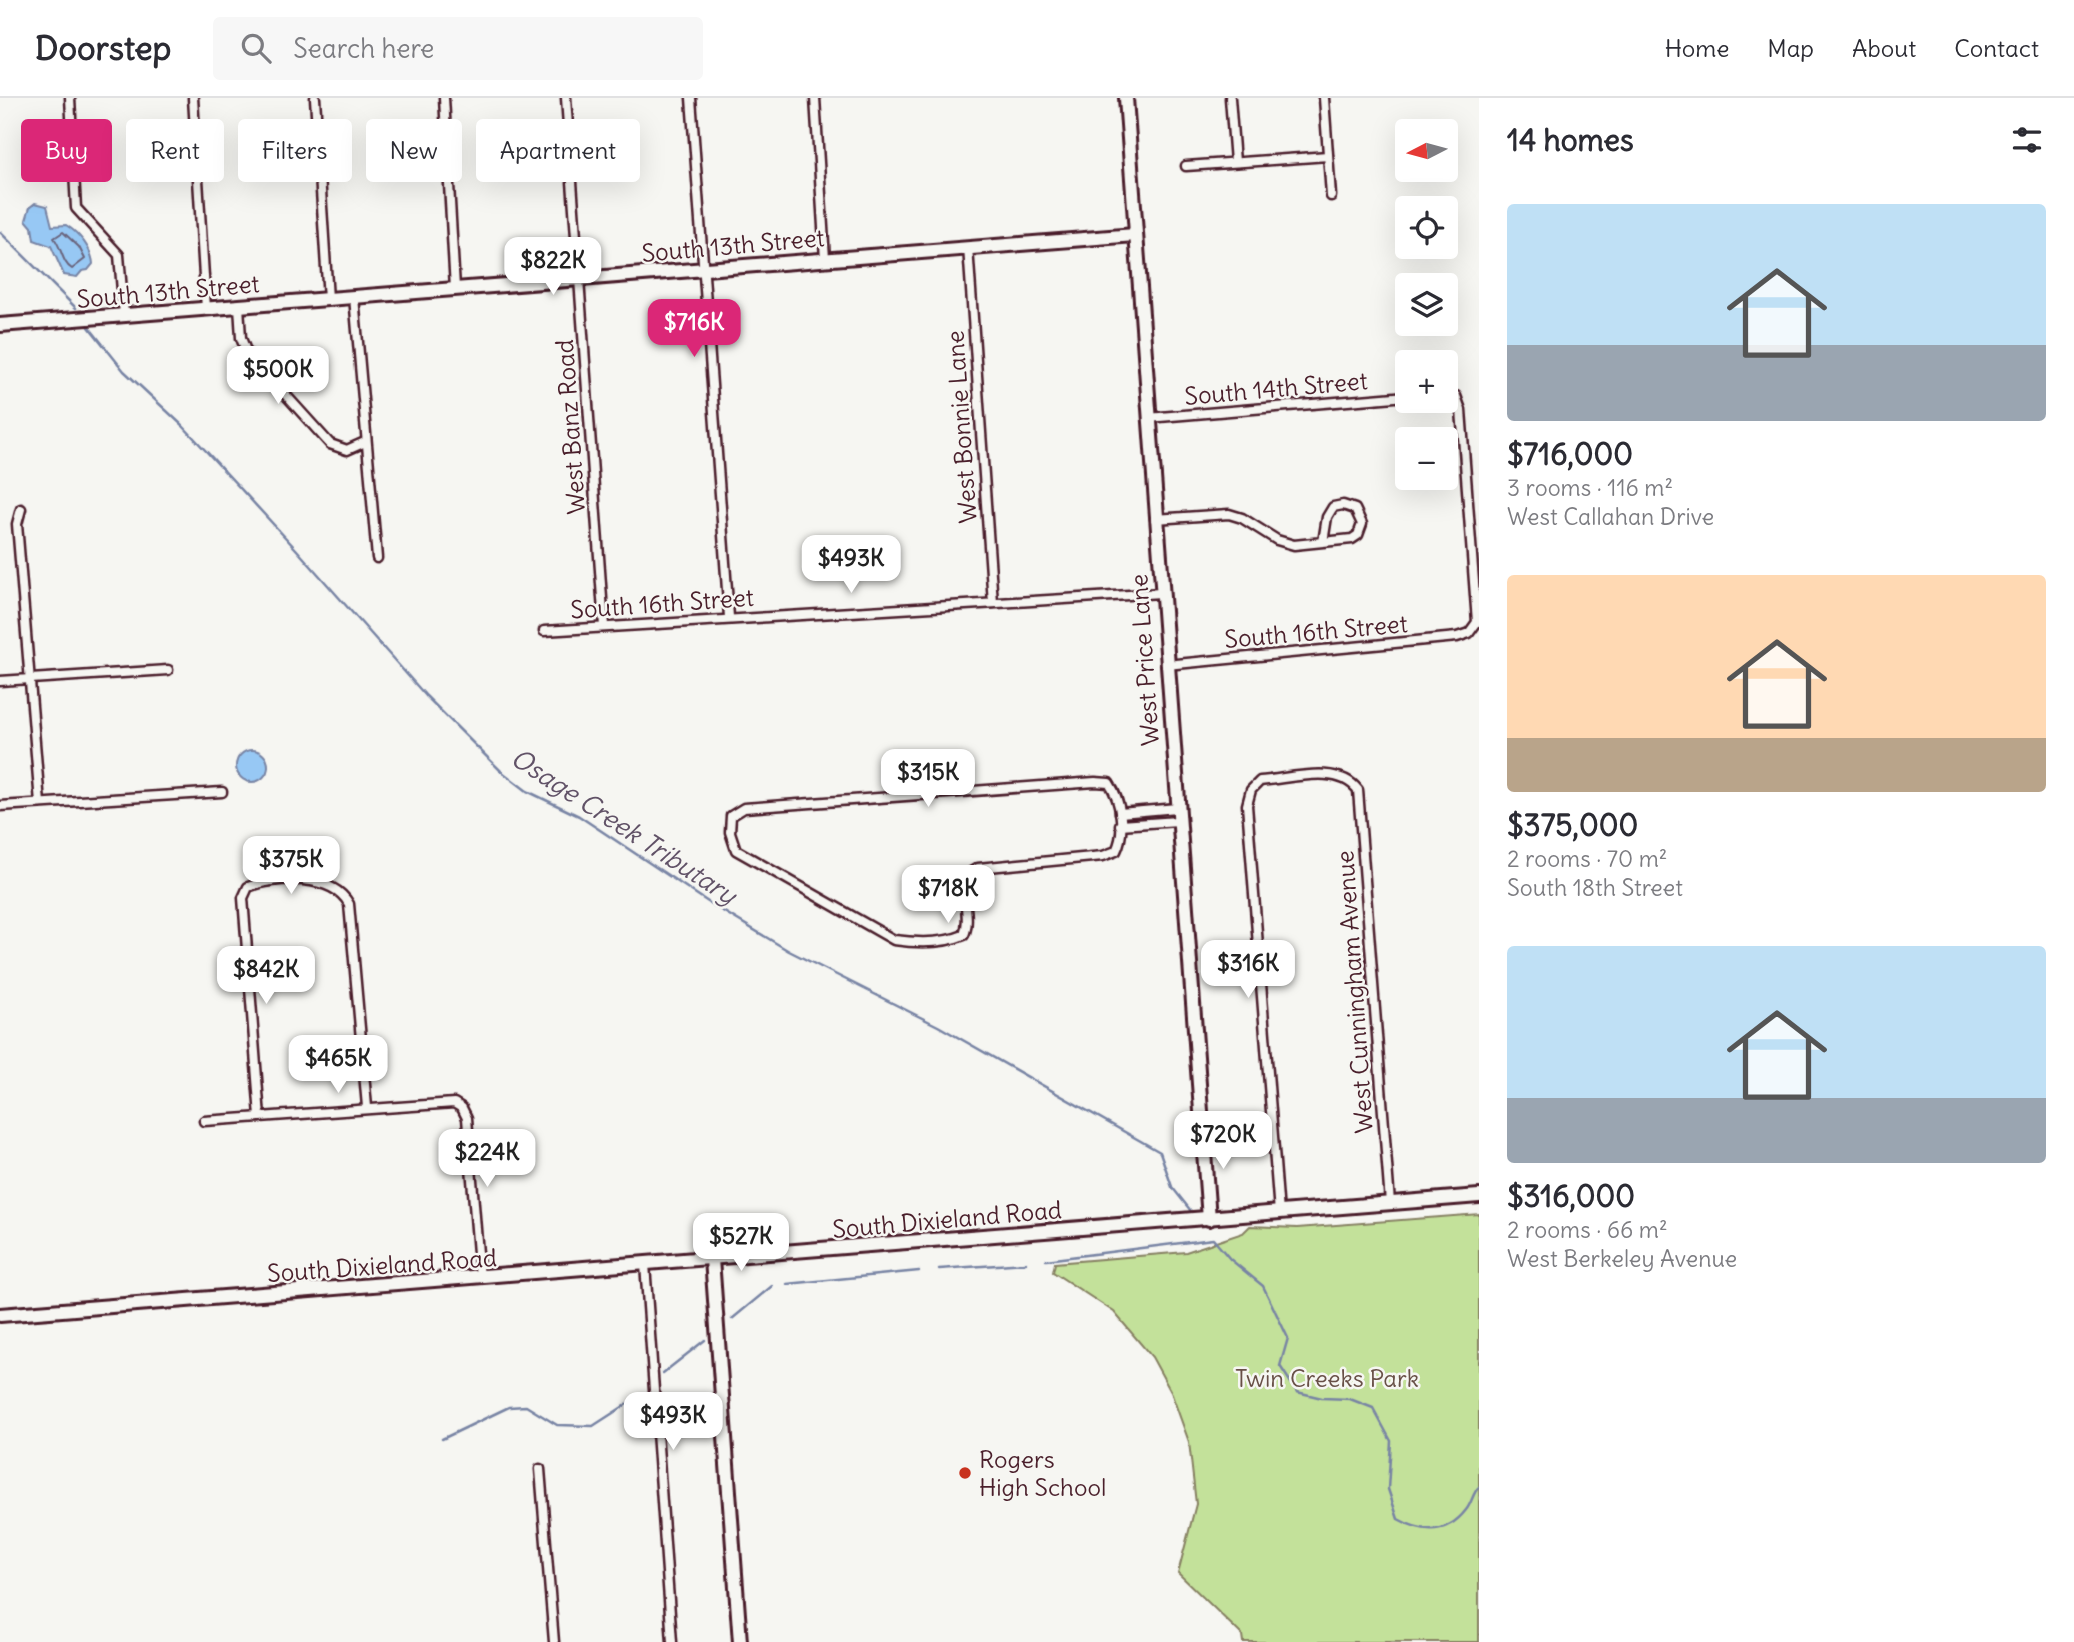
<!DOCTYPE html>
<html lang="en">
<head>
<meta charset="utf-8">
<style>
  :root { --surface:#fff; --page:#f7f7f7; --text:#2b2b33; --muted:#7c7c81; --line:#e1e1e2; --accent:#db2777 }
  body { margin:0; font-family:Delius,sans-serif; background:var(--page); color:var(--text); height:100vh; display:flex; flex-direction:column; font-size:26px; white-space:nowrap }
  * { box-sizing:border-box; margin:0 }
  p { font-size:23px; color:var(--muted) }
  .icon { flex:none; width:38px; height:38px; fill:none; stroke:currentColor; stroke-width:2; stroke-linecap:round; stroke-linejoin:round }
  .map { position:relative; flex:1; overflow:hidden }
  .sheet { display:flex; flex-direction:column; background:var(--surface); width:595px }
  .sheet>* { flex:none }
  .hud { position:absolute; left:21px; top:21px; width:665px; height:63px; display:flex; gap:14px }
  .needle { width:46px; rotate:264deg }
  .controls { position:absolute; left:1395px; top:21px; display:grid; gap:14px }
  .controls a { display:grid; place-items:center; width:63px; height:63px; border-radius:7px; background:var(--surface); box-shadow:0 7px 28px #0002; font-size:35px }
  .price { position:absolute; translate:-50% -60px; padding:0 16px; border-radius:14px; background:#fff; color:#222; font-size:23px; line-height:46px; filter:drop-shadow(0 2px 4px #0008) }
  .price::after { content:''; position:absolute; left:50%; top:42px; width:21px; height:16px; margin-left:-10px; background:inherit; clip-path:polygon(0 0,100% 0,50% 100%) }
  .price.active { background:var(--accent); color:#fff }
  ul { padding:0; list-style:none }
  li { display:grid; align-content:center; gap:14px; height:371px; padding:0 28px }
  li span { display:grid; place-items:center; height:217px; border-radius:7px; color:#555 }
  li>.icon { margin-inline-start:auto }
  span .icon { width:126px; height:126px; fill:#fffc; stroke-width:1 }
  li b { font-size:30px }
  h2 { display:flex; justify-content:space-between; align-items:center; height:84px; padding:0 28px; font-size:30px }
  .pill { padding:0 24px; border-radius:7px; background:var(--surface); box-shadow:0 7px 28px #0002; font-size:24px; line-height:63px }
  .pill.active { background:var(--accent); color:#fff }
  header { display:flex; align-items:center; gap:42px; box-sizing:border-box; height:98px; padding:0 35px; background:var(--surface); border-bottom:2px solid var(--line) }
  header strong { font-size:33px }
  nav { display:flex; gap:38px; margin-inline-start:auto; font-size:24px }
  .search { width:490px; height:63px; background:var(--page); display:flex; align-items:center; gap:18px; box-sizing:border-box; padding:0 24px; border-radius:7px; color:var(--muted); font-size:26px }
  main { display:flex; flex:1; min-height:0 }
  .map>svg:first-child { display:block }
  .green { fill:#c3e19a; stroke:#868062; stroke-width:2 }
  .water { fill:#97c8f4; stroke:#7884a4; stroke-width:2 }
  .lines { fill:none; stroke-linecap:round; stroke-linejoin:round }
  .shore { stroke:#69637b; stroke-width:2 }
  .stream { stroke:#7884a4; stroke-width:2.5 }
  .street-casing { stroke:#4a1f2b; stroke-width:13 }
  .secondary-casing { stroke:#4a1f2b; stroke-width:18 }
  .street { stroke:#f6f6f2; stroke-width:8 }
  .secondary { stroke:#f6f6f2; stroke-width:12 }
  .poi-dot { fill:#c8321e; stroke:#f6f6f2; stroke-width:2.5 }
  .labels { text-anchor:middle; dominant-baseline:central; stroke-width:5; stroke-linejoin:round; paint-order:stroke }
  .street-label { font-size:24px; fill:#4a1f2b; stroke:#f6f6f2 }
  .park-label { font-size:24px; fill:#685047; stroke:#f6f6f2 }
  .poi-label { font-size:24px; fill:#4a1f2b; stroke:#f6f6f2; text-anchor:start }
  .water-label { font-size:26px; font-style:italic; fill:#615267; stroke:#f6f6f2 }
</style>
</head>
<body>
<header>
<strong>Doorstep</strong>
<div class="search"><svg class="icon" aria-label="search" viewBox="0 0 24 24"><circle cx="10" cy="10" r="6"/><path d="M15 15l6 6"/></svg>Search here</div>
<nav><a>Home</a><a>Map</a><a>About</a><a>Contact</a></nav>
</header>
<main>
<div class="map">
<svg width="1479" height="1544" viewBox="0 0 1479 1544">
  <rect width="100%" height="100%" fill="#f6f6f2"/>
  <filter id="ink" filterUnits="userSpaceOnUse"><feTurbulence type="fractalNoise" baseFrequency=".0143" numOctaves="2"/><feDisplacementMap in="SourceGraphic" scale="14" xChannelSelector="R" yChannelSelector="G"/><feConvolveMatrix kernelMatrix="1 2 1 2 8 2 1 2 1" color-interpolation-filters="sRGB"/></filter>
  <g filter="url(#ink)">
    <!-- green -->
    <path class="green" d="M 1479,1116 L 1479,1544 L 1243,1544 L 1242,1537 L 1178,1475 L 1196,1406 L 1189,1344 L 1171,1294 L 1152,1259 L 1114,1214 L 1053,1174 L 1055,1165 L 1186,1154 L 1243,1135 L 1250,1128 L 1297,1130 Z"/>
    <!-- water -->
    <g class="water">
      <path d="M 35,105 L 47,108 L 52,128 L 66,127 C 79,135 92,151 93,166 L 88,172 L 82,173 L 77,179 L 64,177 L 51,148 L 34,142 L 32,129 L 26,122 L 30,109 Z"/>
      <circle cx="252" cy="668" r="16"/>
    </g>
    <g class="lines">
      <!-- shore -->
      <path class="shore" d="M 63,134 L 79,149 L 85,161 L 72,171 C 62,165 62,150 54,140 Z"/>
      <!-- stream -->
      <g class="stream">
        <path d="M 0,134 L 76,210"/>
        <path d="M 89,229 L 124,273 L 183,328 L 296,451 L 426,598 L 501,673 L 527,693 L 579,718 L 711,806 L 789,853 L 938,928 L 1160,1054 L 1172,1089 L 1191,1113"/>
        <path d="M 1046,1162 L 1213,1141 L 1230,1161 L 1263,1188 L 1288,1240 L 1280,1268 L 1297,1294 L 1322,1300 L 1350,1301 L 1373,1310 L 1391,1343 L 1388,1391 L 1398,1421 C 1423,1435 1447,1437 1466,1412 C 1472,1405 1473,1394 1479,1389"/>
        <path d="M 939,1171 L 1026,1165"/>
        <path d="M 787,1186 L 919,1173"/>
        <path d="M 732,1221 L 772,1188"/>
        <path d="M 663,1275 L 705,1242"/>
        <path d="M 442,1341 L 509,1309 L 526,1308 L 557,1327 L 593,1328 L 641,1297"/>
      </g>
      <!-- street casing -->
      <g class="street-casing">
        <g id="street">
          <path d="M 70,0 L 76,110 L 119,157 L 124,217"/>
          <path d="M 193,0 L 206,211"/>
          <path d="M 315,0 L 328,201"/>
          <path d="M 444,0 L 455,190"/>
          <path d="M 566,0 L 604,528"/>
          <path d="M 691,0 L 729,519"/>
          <path d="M 815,0 L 825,161"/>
          <path d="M 1230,0 L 1235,64"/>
          <path d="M 1324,0 L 1331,98"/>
          <path d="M 1186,68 L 1328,58"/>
          <path d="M 968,149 L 993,505"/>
          <path d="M 354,199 L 377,460"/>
          <path d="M 239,208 L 241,240 L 246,253 L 330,346 L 347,352 L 365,344"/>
          <path d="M 1148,320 L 1407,298"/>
          <path d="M 21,411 L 17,426 L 40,705"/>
          <path d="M 1155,421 L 1229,416 L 1242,420 L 1277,442 L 1294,447 L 1352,441 L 1358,437 L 1362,426 L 1355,411 L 1343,407 L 1333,409 L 1327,419 L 1323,444"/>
          <path d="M 544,533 L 1161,495"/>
          <path d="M 1166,567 L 1457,539 L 1469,535 L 1477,524 L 1461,312 L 1456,298 L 1446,296"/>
          <path d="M 0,583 L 168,572"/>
          <path d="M 1095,684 L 1109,685 C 1121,703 1126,733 1116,753 L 1103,758 L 978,770 C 952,782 974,814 964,837 C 943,846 916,845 894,842 L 736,752 L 730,734 L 731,718 L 744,710 Z"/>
          <path d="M 0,708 L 222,694"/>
          <path d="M 1120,715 L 1177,710"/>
          <path d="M 1120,727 L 1178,723"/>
          <path d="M 260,1019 L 243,800 L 248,789 C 276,778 333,776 349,806 L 367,1009"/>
          <path d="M 204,1023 L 454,1005 L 462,1010 L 467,1020 L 480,1180"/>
          <path d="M 1279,1115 L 1247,707 L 1251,692 L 1260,683 C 1290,681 1338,665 1358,692 L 1390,1105"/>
          <path d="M 645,1166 L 672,1544"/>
          <path d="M 540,1371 L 554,1544"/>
        </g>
      </g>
      <!-- secondary casing -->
      <g class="secondary-casing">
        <g id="secondary">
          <path d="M 1126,0 L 1209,1121"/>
          <path d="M 0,227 L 1135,137"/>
          <path d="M 712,1161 L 740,1544"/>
          <path d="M 0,1217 L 1479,1098"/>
        </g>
      </g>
      <!-- street -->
      <use href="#street" class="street"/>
      <!-- secondary -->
      <use href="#secondary" class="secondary"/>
    </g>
  </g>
  <!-- markers -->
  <circle class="poi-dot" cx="965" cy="1375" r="7"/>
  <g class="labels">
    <!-- street labels -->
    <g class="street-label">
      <text transform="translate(733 147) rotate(-5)">South 13th Street</text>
      <text transform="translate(168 193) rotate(-5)">South 13th Street</text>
      <text transform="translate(1276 290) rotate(-5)">South 14th Street</text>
      <text transform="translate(570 329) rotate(-94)">West Banz Road</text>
      <text transform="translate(961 329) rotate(-94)">West Bonnie Lane</text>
      <text transform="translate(662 505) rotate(-4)">South 16th Street</text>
      <text transform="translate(1316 533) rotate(-5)">South 16th Street</text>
      <text transform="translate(1144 562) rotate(-94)">West Price Lane</text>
      <text transform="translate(1354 894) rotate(-94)">West Cunningham Avenue</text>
      <text transform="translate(947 1121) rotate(-5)">South Dixieland Road</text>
      <text transform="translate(382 1167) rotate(-4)">South Dixieland Road</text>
    </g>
    <!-- park labels -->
    <g class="park-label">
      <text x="1327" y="1280">Twin Creeks Park</text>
    </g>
    <!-- poi labels -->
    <g class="poi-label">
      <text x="979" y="1361">Rogers<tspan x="979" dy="28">High School</tspan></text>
    </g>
    <!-- water labels -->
    <g class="water-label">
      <text transform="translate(624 728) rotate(33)">Osage Creek Tributary</text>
    </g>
  </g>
</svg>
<div class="controls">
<a><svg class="needle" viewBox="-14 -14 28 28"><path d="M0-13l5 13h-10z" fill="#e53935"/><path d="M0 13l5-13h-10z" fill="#7c7c81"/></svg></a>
<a><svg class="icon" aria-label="locate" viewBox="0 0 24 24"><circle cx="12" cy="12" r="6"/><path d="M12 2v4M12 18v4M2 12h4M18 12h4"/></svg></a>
<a><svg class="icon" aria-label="layers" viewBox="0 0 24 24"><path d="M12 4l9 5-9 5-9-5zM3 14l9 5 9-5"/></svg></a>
<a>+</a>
<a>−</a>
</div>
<b class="price" style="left:553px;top:199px">$822K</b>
<b class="price active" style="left:694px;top:261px">$716K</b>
<b class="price" style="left:278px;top:308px">$500K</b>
<b class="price" style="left:851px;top:497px">$493K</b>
<b class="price" style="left:928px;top:711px">$315K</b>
<b class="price" style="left:291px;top:798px">$375K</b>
<b class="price" style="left:948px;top:827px">$718K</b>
<b class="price" style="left:1248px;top:902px">$316K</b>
<b class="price" style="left:266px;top:908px">$842K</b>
<b class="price" style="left:338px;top:997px">$465K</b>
<b class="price" style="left:1223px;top:1073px">$720K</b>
<b class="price" style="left:487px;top:1091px">$224K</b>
<b class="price" style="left:741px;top:1175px">$527K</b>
<b class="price" style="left:673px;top:1354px">$493K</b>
<div class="hud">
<a class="pill active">Buy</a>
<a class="pill">Rent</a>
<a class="pill">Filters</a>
<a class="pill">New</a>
<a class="pill">Apartment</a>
</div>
</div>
<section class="sheet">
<h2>14 homes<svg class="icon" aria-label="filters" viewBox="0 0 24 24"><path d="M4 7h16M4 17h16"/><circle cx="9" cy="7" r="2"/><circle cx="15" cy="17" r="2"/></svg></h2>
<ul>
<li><span style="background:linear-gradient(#bfe0f5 65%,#9aa5b1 0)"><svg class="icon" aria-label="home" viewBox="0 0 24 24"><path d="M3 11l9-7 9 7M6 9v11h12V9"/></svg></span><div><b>$716,000</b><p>3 rooms · 116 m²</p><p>West Callahan Drive</p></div></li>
<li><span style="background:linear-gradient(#ffd9b3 75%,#b9a48a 0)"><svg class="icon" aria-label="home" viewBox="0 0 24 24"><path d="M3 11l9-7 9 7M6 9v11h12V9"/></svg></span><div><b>$375,000</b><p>2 rooms · 70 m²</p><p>South 18th Street</p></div></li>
<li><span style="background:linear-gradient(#bfe0f5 70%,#9aa5b1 0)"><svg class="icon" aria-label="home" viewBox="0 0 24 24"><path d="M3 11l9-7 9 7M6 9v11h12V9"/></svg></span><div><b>$316,000</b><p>2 rooms · 66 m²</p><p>West Berkeley Avenue</p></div></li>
</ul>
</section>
</main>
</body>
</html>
